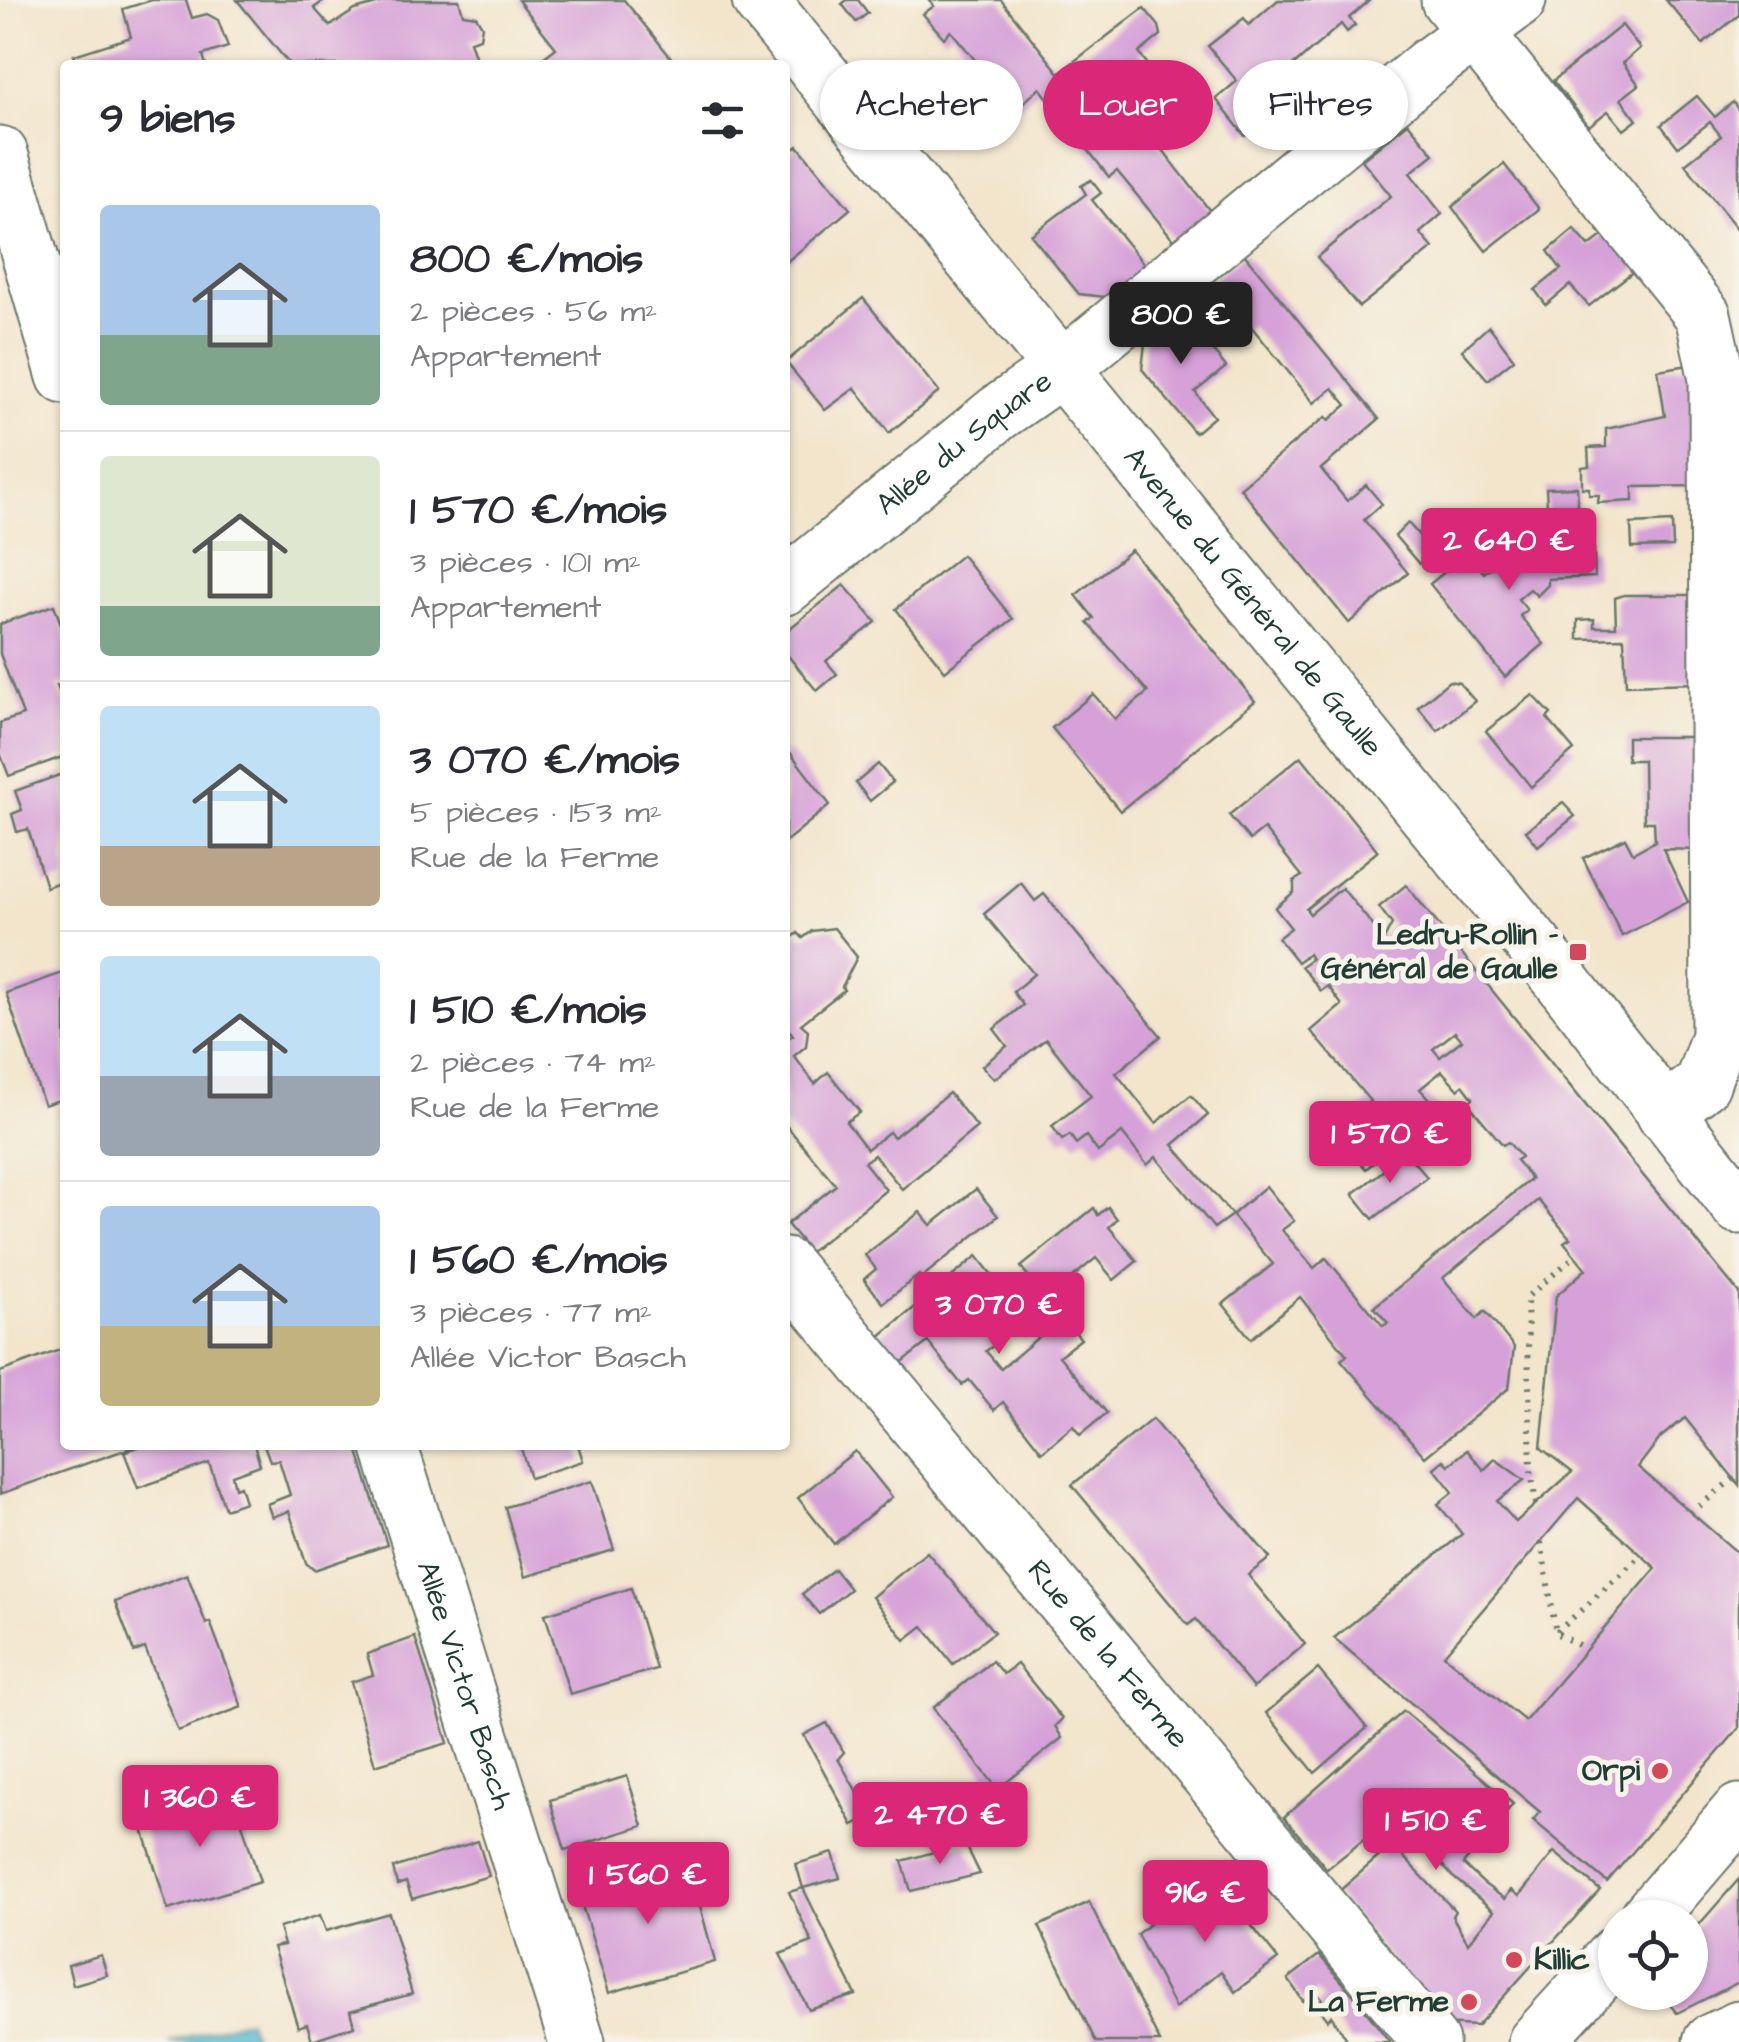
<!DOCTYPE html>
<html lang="fr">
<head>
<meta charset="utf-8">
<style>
  :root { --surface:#fff; --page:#f7f7f7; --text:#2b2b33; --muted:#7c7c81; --line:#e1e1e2; --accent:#db2777 }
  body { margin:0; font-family:"Architects Daughter",sans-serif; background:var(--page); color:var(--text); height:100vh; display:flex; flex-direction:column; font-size:38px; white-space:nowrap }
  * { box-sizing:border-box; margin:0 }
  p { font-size:32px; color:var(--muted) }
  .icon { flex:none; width:55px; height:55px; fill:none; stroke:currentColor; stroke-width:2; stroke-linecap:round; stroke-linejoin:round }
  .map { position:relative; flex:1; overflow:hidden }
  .details { position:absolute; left:60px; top:60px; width:730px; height:1390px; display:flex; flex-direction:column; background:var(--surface); border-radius:10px; box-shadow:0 2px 8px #0004 }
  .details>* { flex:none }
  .banner { position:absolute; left:820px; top:60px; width:768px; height:90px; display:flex; gap:20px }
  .controls { position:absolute; left:1598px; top:1900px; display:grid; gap:20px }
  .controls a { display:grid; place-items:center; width:110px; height:110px; border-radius:50%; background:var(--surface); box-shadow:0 2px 8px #0004; font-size:50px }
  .price { position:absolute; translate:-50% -85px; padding:0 22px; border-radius:10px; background:var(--accent); color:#fff; font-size:32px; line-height:65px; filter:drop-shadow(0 2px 5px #0008) }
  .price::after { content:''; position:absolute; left:50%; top:60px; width:30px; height:22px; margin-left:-15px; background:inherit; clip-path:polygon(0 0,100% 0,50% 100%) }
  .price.current { background:#222; color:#fff }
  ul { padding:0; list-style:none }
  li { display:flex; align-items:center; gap:30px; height:250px; padding:0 40px }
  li+li { border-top:2px solid var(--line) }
  li span { display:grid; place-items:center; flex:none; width:280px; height:200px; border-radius:10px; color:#555 }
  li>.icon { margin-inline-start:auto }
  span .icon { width:120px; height:120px; fill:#fffc; stroke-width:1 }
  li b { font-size:42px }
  h2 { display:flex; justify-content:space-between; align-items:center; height:120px; padding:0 40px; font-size:42px }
  .chip { padding:0 35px; border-radius:45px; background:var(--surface); box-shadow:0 2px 8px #0004; font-size:35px; line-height:90px }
  .chip.current { background:var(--accent); color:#fff }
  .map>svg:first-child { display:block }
  .water { fill:#4db6cc; stroke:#367a80; stroke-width:2.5 }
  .building { fill:#d6a0d8; fill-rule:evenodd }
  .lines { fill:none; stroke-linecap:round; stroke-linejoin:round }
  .minor-casing { stroke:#697869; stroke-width:59 }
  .path { stroke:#697869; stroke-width:6; stroke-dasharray:2.5 8; stroke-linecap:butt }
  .minor { stroke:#fff; stroke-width:55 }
  .poi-dot { fill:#d1495b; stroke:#f7f3e8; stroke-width:4 }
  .labels { text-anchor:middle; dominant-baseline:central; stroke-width:10; stroke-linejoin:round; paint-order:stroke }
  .street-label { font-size:30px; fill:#1f3d34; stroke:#f7f3e8 }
  .poi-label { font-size:30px; font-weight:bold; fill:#1f3d34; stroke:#f7f3e8; text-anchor:end }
</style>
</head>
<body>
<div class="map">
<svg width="1739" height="2042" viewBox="0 0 1739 2042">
  <rect width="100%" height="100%" fill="#f7f3e8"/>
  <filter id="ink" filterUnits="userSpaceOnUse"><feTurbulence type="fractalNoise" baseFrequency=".01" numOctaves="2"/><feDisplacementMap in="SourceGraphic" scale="20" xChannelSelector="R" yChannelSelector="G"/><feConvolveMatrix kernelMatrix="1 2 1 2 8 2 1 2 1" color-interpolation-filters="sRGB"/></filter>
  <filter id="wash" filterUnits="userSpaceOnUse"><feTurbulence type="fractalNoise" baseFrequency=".0048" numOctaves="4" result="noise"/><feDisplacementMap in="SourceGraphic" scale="40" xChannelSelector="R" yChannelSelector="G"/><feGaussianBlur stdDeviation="2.25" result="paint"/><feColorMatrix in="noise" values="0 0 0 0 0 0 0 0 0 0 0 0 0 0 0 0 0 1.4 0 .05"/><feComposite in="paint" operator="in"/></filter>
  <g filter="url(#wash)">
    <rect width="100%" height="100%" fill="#f2e5cc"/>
    <!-- water -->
    <path class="water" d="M 248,2019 L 254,2042 L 168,2042 Z"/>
    <g id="blocks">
      <!-- building -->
      <g class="building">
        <path d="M 152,0 L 186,0 L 192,18 L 207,14 L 218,20 L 228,47 L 203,55 L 206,65 L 77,65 L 74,55 L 131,37 L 123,9 Z"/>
        <path d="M 237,0 L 325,0 L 314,8 L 330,26 L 355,10 L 390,0 L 459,0 L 463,14 L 476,16 L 482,26 L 480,38 L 470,41 L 478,65 L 290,65 Z"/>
        <path d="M 518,0 L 624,0 L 677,65 L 534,65 L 556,48 Z"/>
        <path d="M 847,0 L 858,0 L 868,13 L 856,22 L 842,4 Z"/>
        <path d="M 929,0 L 1001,0 L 1059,73 L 1144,8 L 1159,26 L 1161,35 L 1139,53 L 1187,116 L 1156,141 L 1214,216 L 1178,245 L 1117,171 L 1109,177 L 1040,88 L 1016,109 L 951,31 L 944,38 L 923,14 L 934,6 Z"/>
        <path d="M 1278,0 L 1370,0 L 1349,18 L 1355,25 L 1347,32 L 1341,24 L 1287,71 L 1302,90 L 1245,136 L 1216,99 L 1237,81 L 1208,46 L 1244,18 L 1249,25 Z"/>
        <path d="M 1666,0 L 1739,0 L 1739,15 L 1703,44 Z"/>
        <path d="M 1622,25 L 1640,48 L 1623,63 L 1639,85 L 1621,99 L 1637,120 L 1624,130 L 1608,111 L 1589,126 L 1553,81 Z"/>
        <path d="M 1697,96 L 1715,117 L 1733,102 L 1739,111 L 1739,231 L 1685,164 L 1721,136 L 1710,122 L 1678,147 L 1661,125 Z"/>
        <path d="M 1408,123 L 1434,154 L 1410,173 L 1442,214 L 1420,233 L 1433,248 L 1359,307 L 1317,257 L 1391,196 L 1362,160 Z"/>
        <path d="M 798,146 L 850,209 L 785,263 L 785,156 Z"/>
        <path d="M 1504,164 L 1539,209 L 1486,251 L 1452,207 Z"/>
        <path d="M 1091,180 L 1101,193 L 1092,200 L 1148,269 L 1114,298 L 1079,294 L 1031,235 L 1086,194 L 1081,186 Z"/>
        <path d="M 1574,229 L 1589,246 L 1610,230 L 1639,267 L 1589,306 L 1570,285 L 1546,305 L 1535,290 L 1561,269 L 1548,251 Z"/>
        <path d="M 1244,254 L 1379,419 L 1321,469 L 1347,501 L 1366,485 L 1382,504 L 1364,520 L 1408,573 L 1349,623 L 1240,488 L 1314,426 L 1326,417 L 1329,420 L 1347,405 L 1333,388 L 1314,403 L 1250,325 L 1229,344 L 1191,298 Z"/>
        <path d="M 863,298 L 939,392 L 889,433 L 855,388 L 825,410 L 786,362 Z"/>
        <path d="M 1179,308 L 1226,367 L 1195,392 L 1214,417 L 1195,433 L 1142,369 L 1146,335 Z"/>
        <path d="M 1489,326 L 1514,359 L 1488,380 L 1462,350 Z"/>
        <path d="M 1695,364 L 1697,486 L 1633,487 L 1633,501 L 1598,503 L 1599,495 L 1589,495 L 1589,488 L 1582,488 L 1582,467 L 1589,466 L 1588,448 L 1606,447 L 1606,429 L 1665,416 L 1658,370 Z"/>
        <path d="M 1577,487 L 1580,543 L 1549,545 L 1546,488 Z"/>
        <path d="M 1544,514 L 1547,549 L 1594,549 L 1595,577 L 1548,579 L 1548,585 L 1537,596 L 1530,589 L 1518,599 L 1527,610 L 1520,616 L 1544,644 L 1505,677 L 1430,584 L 1468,553 L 1484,573 L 1503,558 L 1499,552 Z"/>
        <path d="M 1672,522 L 1673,547 L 1632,548 L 1631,524 Z"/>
        <path d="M 1408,523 L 1434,552 L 1419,564 L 1395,536 Z"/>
        <path d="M 1131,550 L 1255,701 L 1120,811 L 1052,728 L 1093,694 L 1115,719 L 1148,692 L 1088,623 L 1094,618 L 1076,595 Z"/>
        <path d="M 962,555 L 1013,619 L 945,671 L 896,609 Z"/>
        <path d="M 844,585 L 876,622 L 826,661 L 837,674 L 817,691 L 785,652 L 785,632 Z"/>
        <path d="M 1624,595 L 1697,595 L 1698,683 L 1626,685 L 1624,638 L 1578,639 L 1578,620 L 1594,619 L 1594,627 L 1616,627 L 1615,598 Z"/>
        <path d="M 54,605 L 65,635 L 65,683 L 57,686 L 65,704 L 65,756 L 9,776 L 0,753 L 0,723 L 23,715 L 0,654 L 0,624 Z"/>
        <path d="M 1449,681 L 1459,683 L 1475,701 L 1438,731 L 1418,707 Z"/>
        <path d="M 1533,695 L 1551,714 L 1547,718 L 1574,750 L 1531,787 L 1486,731 Z"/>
        <path d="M 1627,737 L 1699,737 L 1699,850 L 1663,849 L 1688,902 L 1622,936 L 1583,858 L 1625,838 L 1633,853 L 1655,841 L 1654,822 L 1644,822 L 1643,760 L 1627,760 Z"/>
        <path d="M 789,751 L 830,805 L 785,842 L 785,754 Z"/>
        <path d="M 1301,756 L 1378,851 L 1306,909 L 1310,914 L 1342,888 L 1384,939 L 1392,924 L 1379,907 L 1406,885 L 1739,1293 L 1739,1485 L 1685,1418 L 1661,1437 L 1638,1467 L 1739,1554 L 1739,1728 L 1607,1882 L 1533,1820 L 1540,1812 L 1334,1638 L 1462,1534 L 1438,1504 L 1453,1492 L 1434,1468 L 1444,1460 L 1449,1465 L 1467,1450 L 1484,1470 L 1495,1459 L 1524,1480 L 1497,1501 L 1516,1522 L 1572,1472 L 1541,1448 L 1556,1296 L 1586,1269 L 1564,1242 L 1570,1238 L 1538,1200 L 1443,1278 L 1477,1319 L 1485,1311 L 1514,1347 L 1509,1388 L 1425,1457 L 1341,1360 L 1347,1355 L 1300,1297 L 1251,1339 L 1223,1304 L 1273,1264 L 1232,1215 L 1266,1186 L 1294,1221 L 1282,1230 L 1314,1268 L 1326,1258 L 1383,1326 L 1388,1323 L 1374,1307 L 1531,1179 L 1516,1160 L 1521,1157 L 1508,1142 L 1503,1145 L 1468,1103 L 1473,1098 L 1463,1085 L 1458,1089 L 1442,1071 L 1420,1089 L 1438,1109 L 1366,1169 L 1337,1136 L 1331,1141 L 1328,1136 L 1370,1101 L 1311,1031 L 1342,1005 L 1328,986 L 1321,991 L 1301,966 L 1311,959 L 1308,954 L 1297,962 L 1278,938 L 1291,928 L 1275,908 L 1294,892 L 1294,881 L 1302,876 L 1264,829 L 1250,840 L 1229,815 ZM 1455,1032 L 1462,1040 L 1440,1057 L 1433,1049 ZM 1578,1498 L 1656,1568 L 1525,1721 L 1444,1655 Z"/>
        <path d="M 878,764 L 893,782 L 870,801 L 856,783 Z"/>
        <path d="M 65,773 L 65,880 L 46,887 L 28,829 L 17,832 L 12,814 L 22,810 L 15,791 Z"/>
        <path d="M 1563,803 L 1575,816 L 1538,846 L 1526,831 Z"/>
        <path d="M 1021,883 L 1035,901 L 1044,894 L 1161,1036 L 1116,1073 L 1156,1123 L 1191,1095 L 1208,1115 L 1173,1145 L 1232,1215 L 1214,1228 L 1156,1157 L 1147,1165 L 1122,1133 L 1098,1152 L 1086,1136 L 1076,1144 L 1070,1135 L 1062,1140 L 1052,1126 L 1091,1096 L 1046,1039 L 994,1079 L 982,1066 L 1007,1046 L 994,1029 L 1023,1005 L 1013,992 L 1034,974 L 984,914 Z"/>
        <path d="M 834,928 L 857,957 L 842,987 L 844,990 L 801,1024 L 808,1030 L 806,1046 L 794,1056 L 815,1084 L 828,1072 L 860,1112 L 846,1122 L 867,1149 L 889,1132 L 894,1137 L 949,1093 L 977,1127 L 902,1189 L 874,1155 L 864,1162 L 886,1190 L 810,1252 L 787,1224 L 836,1185 L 785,1124 L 785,1040 L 793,1035 L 785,1025 L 785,943 L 798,933 L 803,938 L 812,931 Z"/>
        <path d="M 65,972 L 65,1098 L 44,1105 L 6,993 Z"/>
        <path d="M 1406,1153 L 1427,1177 L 1373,1219 L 1353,1194 Z"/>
        <path d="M 976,1189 L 998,1216 L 921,1278 L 919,1275 L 883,1303 L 864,1279 L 876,1269 L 865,1255 L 920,1212 L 931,1225 Z"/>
        <path d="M 1108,1207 L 1117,1219 L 1109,1227 L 1137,1261 L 1114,1280 L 1096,1258 L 1046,1299 L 1021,1267 L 1094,1208 L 1098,1215 Z"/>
        <path d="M 977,1256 L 1000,1285 L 980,1301 L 1000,1325 L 997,1328 L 1004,1338 L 986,1351 L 1001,1369 L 1062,1317 L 1081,1339 L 1059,1356 L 1107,1413 L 1080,1435 L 1073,1426 L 1042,1452 L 1003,1402 L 994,1410 L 969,1380 L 962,1385 L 928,1342 L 901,1363 L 879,1337 Z"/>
        <path d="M 65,1348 L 65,1445 L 136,1446 L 0,1494 L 0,1372 Z"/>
        <path d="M 1152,1419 L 1270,1558 L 1248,1575 L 1305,1644 L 1253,1688 L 1196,1619 L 1188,1625 L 1072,1485 Z"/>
        <path d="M 144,1445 L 254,1445 L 260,1465 L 232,1475 L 235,1488 L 240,1486 L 245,1502 L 225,1509 L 209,1463 L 138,1488 L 124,1452 Z"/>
        <path d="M 264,1445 L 356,1445 L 387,1545 L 314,1570 L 306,1563 L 289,1511 L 272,1517 L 267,1504 L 290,1495 L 279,1460 L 270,1461 Z"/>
        <path d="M 520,1445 L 578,1445 L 583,1461 L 530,1478 Z"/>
        <path d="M 855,1451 L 892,1497 L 834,1544 L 798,1498 Z"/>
        <path d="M 592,1481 L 614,1550 L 525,1577 L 505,1507 Z"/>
        <path d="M 927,1552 L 994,1632 L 953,1664 L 923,1626 L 905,1640 L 872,1597 Z"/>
        <path d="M 834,1569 L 850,1589 L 819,1614 L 802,1594 Z"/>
        <path d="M 187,1574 L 206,1624 L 210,1622 L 242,1707 L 178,1731 L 145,1648 L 134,1652 L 115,1602 Z"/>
        <path d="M 631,1588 L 656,1669 L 570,1694 L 545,1614 Z"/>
        <path d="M 415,1637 L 448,1743 L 375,1765 L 351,1682 L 373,1675 L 367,1654 Z"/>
        <path d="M 992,1661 L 1003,1674 L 1017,1664 L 1062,1719 L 1055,1726 L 1062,1738 L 998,1789 L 933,1708 Z"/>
        <path d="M 1318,1669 L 1367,1728 L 1315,1773 L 1266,1713 Z"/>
        <path d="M 1404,1711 L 1513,1804 L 1463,1864 L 1483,1883 L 1505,1899 L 1511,1890 L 1519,1896 L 1554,1852 L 1600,1890 L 1477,2026 L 1443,2024 L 1336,1894 L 1392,1845 L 1455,1911 L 1452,1916 L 1468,1943 L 1494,1911 L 1453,1877 L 1425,1845 L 1452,1815 L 1425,1791 L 1327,1869 L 1284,1817 Z"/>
        <path d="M 827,1723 L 844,1752 L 838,1759 L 871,1816 L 853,1825 L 804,1735 Z"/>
        <path d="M 627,1776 L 643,1826 L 565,1850 L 550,1800 Z"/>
        <path d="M 232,1791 L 260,1882 L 168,1910 L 140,1819 Z"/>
        <path d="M 478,1841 L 489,1876 L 412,1899 L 406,1882 L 397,1885 L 393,1868 Z"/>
        <path d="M 965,1843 L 980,1874 L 911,1891 L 902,1861 Z"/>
        <path d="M 833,1853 L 840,1878 L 803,1888 L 796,1864 Z"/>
        <path d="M 664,1863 L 667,1872 L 689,1865 L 715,1962 L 609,1993 L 580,1899 L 615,1888 L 612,1879 Z"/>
        <path d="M 1214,1878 L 1278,1959 L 1235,1992 L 1221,1971 L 1175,2008 L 1137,1934 L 1164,1912 L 1167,1916 Z"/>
        <path d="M 1739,1879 L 1739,1982 L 1677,2013 L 1659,1992 L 1690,1992 L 1690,1935 Z"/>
        <path d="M 803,1888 L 856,1995 L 809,2010 L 780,1954 L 812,1942 L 789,1892 Z"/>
        <path d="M 1089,1902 L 1160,2042 L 1096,2042 L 1039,1926 Z"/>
        <path d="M 389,1913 L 412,1994 L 350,2011 L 354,2026 L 312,2040 L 307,2024 L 298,2027 L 273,1947 L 284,1945 L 279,1928 L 320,1915 L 326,1931 Z"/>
        <path d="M 101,1955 L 107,1975 L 73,1985 L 68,1965 Z"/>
        <path d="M 1319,1955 L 1355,1997 L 1390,2042 L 1349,2042 L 1331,2016 L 1328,2020 L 1317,2006 L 1322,1999 L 1316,1992 L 1303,2001 L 1288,1979 Z"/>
      </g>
    </g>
  </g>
  <g filter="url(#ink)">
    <use href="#blocks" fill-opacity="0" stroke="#697869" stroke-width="2.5"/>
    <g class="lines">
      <!-- minor casing -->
      <g class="minor-casing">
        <g id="minor">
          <path id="s1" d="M 760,0 L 1541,954 L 1739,1206"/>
          <path d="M 1449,0 L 1703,315 L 1717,379 L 1719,1036 L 1702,1084 L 1664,1113"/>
          <path d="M 0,154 L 65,376"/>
          <path id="s2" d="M 785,587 L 998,413 L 1064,367 L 1430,65 L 1518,0"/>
          <path id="s3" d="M 785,1266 L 1431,2042"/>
          <path id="s4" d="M 389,1445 L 577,2042"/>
          <path d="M 1648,1918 L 1739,1812"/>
          <path d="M 1536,2042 L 1615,1955"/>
          <path d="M 1711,2042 L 1739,2029"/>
        </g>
      </g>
      <!-- path -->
      <g class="path">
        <path d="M 1536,1504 L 1531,1471 L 1527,1297 L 1575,1256"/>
        <path d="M 1691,1513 L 1734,1478"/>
        <path d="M 1541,1542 L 1556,1633 L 1586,1649"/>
        <path d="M 1557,1632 L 1642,1555"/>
      </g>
      <!-- minor -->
      <use href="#minor" class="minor"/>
    </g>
  </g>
  <!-- markers -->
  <g class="poi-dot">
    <rect x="1568" y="942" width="20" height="20" rx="5"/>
    <circle cx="1660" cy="1771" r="10"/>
    <circle cx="1514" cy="1960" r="10"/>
    <circle cx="1469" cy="2002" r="10"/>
  </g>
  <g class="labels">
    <!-- street labels -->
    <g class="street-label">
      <text stroke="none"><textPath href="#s2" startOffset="230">Allée du Square</textPath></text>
      <text stroke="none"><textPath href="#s1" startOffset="778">Avenue du Général de Gaulle</textPath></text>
      <text stroke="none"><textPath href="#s3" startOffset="505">Rue de la Ferme</textPath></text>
      <text stroke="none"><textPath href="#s4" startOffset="252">Allée Victor Basch</textPath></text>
    </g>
    <!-- poi labels -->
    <g class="poi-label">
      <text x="1558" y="935">Ledru-Rollin -<tspan x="1558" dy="34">Général de Gaulle</tspan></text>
      <text x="1640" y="1771">Orpi</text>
      <text x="1534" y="1960" text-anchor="start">Killic</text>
      <text x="1449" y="2002">La Ferme</text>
    </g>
  </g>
</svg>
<div class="controls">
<a><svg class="icon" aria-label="locate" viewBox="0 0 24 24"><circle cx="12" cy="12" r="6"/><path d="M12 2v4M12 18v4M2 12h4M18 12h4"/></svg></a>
</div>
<b class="price current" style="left:1181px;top:367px">800 €</b>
<b class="price" style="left:1509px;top:593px">2 640 €</b>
<b class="price" style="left:1390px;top:1186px">1 570 €</b>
<b class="price" style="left:999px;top:1357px">3 070 €</b>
<b class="price" style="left:200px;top:1850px">1 360 €</b>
<b class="price" style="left:940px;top:1867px">2 470 €</b>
<b class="price" style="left:1436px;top:1873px">1 510 €</b>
<b class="price" style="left:648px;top:1927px">1 560 €</b>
<b class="price" style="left:1205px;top:1945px">916 €</b>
<div class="banner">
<a class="chip">Acheter</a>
<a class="chip current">Louer</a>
<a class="chip">Filtres</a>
</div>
<section class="details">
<h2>9 biens<svg class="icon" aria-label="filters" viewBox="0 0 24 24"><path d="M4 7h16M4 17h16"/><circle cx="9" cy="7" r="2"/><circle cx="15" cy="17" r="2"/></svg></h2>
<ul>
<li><span style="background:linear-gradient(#a9c7e8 65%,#7fa58c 0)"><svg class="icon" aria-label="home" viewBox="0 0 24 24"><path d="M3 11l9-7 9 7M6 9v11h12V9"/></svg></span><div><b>800 €/mois</b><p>2 pièces · 56 m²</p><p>Appartement</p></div></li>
<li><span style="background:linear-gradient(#dfe7d0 75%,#7fa58c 0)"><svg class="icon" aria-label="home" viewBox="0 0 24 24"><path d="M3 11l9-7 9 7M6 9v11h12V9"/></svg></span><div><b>1 570 €/mois</b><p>3 pièces · 101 m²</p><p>Appartement</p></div></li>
<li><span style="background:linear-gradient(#bfe0f5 70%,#b9a48a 0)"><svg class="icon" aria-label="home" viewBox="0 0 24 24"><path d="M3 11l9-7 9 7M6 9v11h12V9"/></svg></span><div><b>3 070 €/mois</b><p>5 pièces · 153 m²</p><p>Rue de la Ferme</p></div></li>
<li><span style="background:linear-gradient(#bfe0f5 60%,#9aa5b1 0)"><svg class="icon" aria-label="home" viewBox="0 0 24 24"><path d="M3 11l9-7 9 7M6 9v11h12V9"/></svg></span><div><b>1 510 €/mois</b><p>2 pièces · 74 m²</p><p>Rue de la Ferme</p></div></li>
<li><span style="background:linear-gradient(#a9c7e8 60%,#c2b280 0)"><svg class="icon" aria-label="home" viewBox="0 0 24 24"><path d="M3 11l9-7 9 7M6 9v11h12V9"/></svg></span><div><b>1 560 €/mois</b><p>3 pièces · 77 m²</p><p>Allée Victor Basch</p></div></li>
</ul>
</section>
</div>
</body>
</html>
